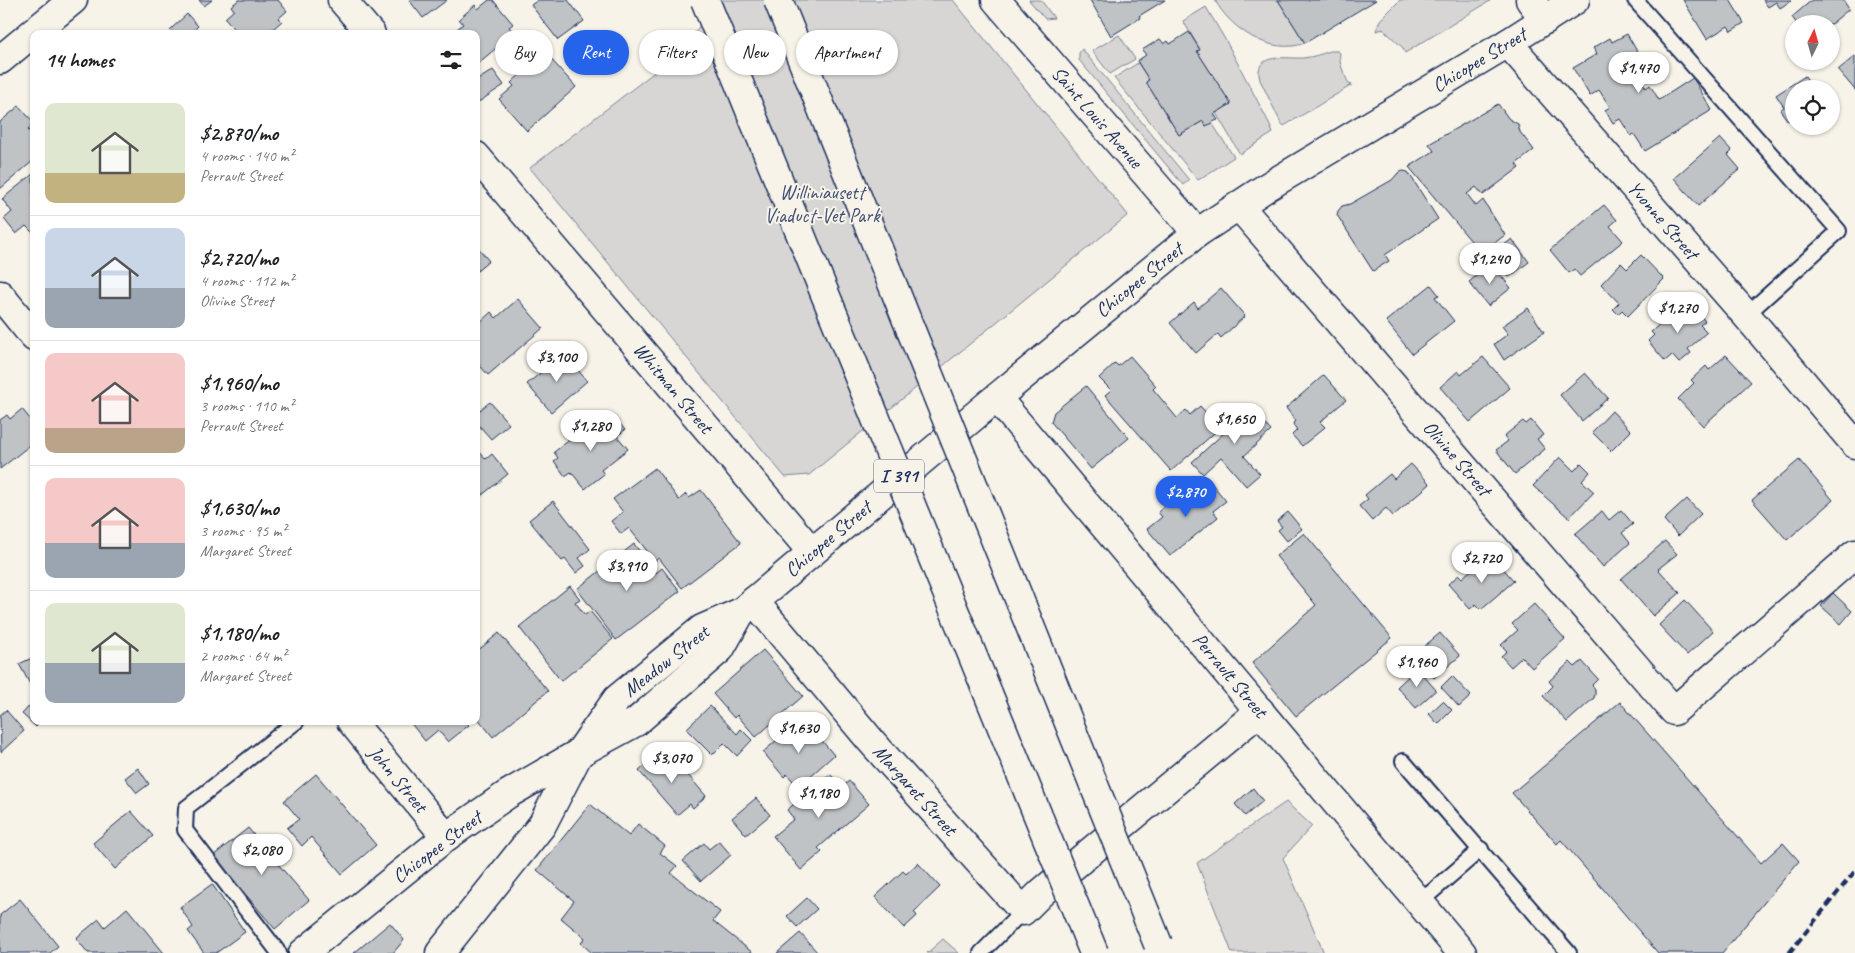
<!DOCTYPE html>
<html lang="en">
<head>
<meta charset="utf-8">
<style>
  :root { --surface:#fff; --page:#f6f6f6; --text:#202124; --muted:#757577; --line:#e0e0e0; --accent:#2563eb }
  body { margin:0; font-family:Caveat,sans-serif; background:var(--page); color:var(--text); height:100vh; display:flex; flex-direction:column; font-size:19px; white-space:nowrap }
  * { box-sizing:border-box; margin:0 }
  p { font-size:16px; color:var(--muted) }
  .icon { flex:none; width:28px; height:28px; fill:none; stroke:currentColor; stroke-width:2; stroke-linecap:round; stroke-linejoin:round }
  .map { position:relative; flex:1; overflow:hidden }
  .sheet { position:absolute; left:30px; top:30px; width:450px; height:695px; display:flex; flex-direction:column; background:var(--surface); border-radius:10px; box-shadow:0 1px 4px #0004 }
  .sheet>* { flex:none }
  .banner { position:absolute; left:495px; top:30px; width:475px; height:45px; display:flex; gap:10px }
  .needle { width:32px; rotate:5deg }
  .tools { position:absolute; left:1785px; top:15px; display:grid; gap:10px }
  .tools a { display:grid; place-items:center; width:55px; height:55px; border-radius:50%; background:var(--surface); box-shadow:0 1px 4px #0004; font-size:25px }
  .price { position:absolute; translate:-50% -42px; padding:0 11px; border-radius:18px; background:#fff; color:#222; font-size:16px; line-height:32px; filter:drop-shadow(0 1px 2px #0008) }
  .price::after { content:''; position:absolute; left:50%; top:30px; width:15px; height:11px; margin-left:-8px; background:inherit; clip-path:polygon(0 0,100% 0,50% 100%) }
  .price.on { background:var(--accent); color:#fff }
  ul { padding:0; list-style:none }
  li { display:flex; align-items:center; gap:15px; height:125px; padding:0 15px }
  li+li { border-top:1px solid var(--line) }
  li span { display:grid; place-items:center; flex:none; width:140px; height:100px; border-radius:10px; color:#555 }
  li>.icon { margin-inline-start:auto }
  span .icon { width:60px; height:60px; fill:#fffc; stroke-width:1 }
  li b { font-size:21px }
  h2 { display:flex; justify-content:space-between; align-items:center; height:60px; padding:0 15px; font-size:21px }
  .tag { padding:0 18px; border-radius:22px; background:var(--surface); box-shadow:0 1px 4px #0004; font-size:18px; line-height:45px }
  .tag.on { background:var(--accent); color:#fff }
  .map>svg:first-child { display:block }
  .green { fill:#d7d6d4; stroke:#798299 }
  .building { fill:#c0c3c5; stroke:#1b2f5e }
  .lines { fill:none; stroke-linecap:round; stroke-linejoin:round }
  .lane-casing { stroke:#1b2f5e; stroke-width:18 }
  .street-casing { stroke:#1b2f5e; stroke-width:31 }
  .secondary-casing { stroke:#1b2f5e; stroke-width:31 }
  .lane { stroke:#f7f3e8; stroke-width:14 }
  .street { stroke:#f7f3e8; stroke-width:28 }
  .secondary { stroke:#f7f3e8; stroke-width:28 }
  .rail { stroke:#1b2f5e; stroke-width:4; stroke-dasharray:8 4; stroke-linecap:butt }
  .highway-bridge-casing { stroke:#1b2f5e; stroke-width:31; stroke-linecap:butt }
  .highway-bridge { stroke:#f7f3e8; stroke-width:28 }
  .labels { text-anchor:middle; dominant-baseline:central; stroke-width:4; stroke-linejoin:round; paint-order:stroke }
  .shield { fill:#f7f3e8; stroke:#5d6a87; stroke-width:1 }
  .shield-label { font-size:19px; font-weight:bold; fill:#1b2f5e }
  .street-label { font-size:20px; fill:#1b2f5e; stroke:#f7f3e8 }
  .park-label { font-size:20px; fill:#415076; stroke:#f7f3e8 }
</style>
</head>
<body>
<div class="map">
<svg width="1855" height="953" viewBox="0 0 1855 953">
  <rect width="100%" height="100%" fill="#f7f3e8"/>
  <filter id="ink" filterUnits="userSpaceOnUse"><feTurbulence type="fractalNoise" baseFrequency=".02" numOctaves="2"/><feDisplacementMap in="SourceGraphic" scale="10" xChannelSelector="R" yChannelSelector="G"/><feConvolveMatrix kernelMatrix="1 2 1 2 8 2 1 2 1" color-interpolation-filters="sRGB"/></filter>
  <g filter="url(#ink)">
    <!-- green -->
    <g class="green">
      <path d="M 721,0 L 953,0 L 1128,215 L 809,475 L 785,477 L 530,168 L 674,57 Z"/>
      <path d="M 1029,0 L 1041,0 L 1054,18 L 1045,19 Z"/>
      <path d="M 1215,0 L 1278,0 L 1305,43 C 1271,56 1230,29 1215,0 Z"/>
      <path d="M 1400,0 L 1489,0 L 1490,1 L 1405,53 L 1403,48 L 1383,29 L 1376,31 L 1380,20 Z"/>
      <path d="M 1206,7 L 1226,41 L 1267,119 L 1273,133 L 1240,154 L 1216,113 L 1231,104 L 1197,51 L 1200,49 L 1183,21 Z"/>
      <path d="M 1119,35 L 1135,59 L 1110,74 L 1092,51 Z"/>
      <path d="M 1082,49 L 1189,180 L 1183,185 L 1079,60 L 1079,53 Z"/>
      <path d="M 1330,51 L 1338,51 L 1340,53 C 1338,63 1345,75 1349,84 L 1352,85 L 1284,126 L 1281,123 L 1260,80 C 1252,51 1289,59 1303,58 C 1313,57 1322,54 1330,51 Z"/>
      <path d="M 1138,63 L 1149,80 L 1146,82 L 1179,135 L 1203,121 L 1206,126 L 1212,123 L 1234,157 L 1198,180 L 1114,78 Z"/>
      <path d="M 1286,802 L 1312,826 L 1283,858 L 1324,953 L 1232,953 L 1197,863 Z"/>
      <path d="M 943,939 L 959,953 L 927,953 Z"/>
    </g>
    <!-- building -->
    <g class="building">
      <path d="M 199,0 L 212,0 L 204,6 Z"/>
      <path d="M 239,0 L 278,0 L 287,11 L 279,18 L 282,21 L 267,34 L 239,34 L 225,18 L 234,10 L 231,6 Z"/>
      <path d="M 409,0 L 447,0 L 423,18 Z"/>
      <path d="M 489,0 L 493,0 L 513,24 L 509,27 L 514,33 L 476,65 L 476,34 L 451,34 L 463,24 L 459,19 L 475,5 L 478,9 Z"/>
      <path d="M 538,0 L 568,0 L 584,21 L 558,40 L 531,5 Z"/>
      <path d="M 1090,0 L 1165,0 L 1139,16 L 1140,18 L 1111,36 Z"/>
      <path d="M 1278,0 L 1376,0 L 1305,43 Z"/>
      <path d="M 1683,0 L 1730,0 L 1744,23 L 1731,31 L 1728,26 L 1707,39 Z"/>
      <path d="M 1763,0 L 1792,0 L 1780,8 L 1776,2 L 1768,7 Z"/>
      <path d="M 1812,0 L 1843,0 L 1849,9 L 1831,24 L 1797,24 L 1792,17 Z"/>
      <path d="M 187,14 L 198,26 L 190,34 L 174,34 L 170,30 Z"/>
      <path d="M 1189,32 L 1200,50 L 1197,51 L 1231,104 L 1214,114 L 1218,120 L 1215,121 L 1206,126 L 1203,121 L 1179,135 L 1146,82 L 1149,80 L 1137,61 L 1146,55 L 1142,50 L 1160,39 L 1164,44 L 1168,41 L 1170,44 Z"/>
      <path d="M 1627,34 L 1645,65 L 1636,71 L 1646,88 L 1650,85 L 1659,100 L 1693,78 L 1712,110 L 1645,151 L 1634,134 L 1631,136 L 1620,119 L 1613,123 L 1605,110 L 1610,107 L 1599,90 L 1590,96 L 1573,68 L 1597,54 L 1593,48 L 1610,38 L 1612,42 Z"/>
      <path d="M 1855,56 L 1855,90 L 1838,70 Z"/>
      <path d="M 549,57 L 576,87 L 527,131 L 499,99 L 514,86 L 511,83 L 526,69 L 530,74 Z"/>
      <path d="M 493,70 L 504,85 L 477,103 L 476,81 Z"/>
      <path d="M 1805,76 L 1813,89 L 1794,89 L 1794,117 L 1788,121 L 1780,110 L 1784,107 L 1776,95 Z"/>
      <path d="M 1498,104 L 1509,119 L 1518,124 L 1520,132 L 1534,150 L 1516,164 L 1519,168 L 1483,195 L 1476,187 L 1467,194 L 1476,206 L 1483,200 L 1505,235 L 1481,253 L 1409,167 L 1434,151 L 1429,144 Z"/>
      <path d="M 19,106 L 34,123 L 34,125 L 28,130 L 34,136 L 34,160 L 0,189 L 0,122 Z"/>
      <path d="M 1720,138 L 1732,151 L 1728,155 L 1740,169 L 1698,206 L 1674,178 Z"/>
      <path d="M 1403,171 L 1408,172 L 1438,219 L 1385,255 L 1389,261 L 1373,271 L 1337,215 L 1338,211 L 1342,206 L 1350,204 L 1392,180 L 1398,173 Z"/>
      <path d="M 33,174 L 34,234 L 26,226 L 16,234 L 4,219 L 12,212 L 2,199 Z"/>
      <path d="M 1604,205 L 1617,220 L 1610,226 L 1623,241 L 1580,276 L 1574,269 L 1569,273 L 1550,250 Z"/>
      <path d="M 1512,239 L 1529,262 L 1509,277 L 1491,255 Z"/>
      <path d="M 476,245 L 489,261 L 476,272 Z"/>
      <path d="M 1641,255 L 1664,279 L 1628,316 L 1622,310 L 1618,314 L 1613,309 L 1619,303 L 1601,284 L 1621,263 L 1627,269 Z"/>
      <path d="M 1491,263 L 1511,288 L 1488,306 L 1469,282 Z"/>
      <path d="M 1431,285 L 1439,295 L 1435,297 L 1454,321 L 1412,354 L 1386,321 Z"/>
      <path d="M 1221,288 L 1245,316 L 1221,338 L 1218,334 L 1196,353 L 1170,323 L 1194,302 L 1198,308 Z"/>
      <path d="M 518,299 L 543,328 L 488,375 L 476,361 L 476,326 L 491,312 L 496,318 Z"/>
      <path d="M 1690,304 L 1705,321 L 1700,325 L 1707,332 L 1688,349 L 1691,353 L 1679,363 L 1672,355 L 1665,361 L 1648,341 L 1654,335 L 1651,332 L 1674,311 L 1678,315 Z"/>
      <path d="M 1528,308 L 1544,332 L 1504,360 L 1494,344 L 1508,334 L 1502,326 Z"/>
      <path d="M 1726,355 L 1751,382 L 1703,426 L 1678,399 L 1694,383 L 1691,380 L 1706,366 L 1709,370 Z"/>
      <path d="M 1130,356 L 1156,386 L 1153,389 L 1177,418 L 1186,410 L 1190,415 L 1200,406 L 1220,428 L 1171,471 L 1105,395 L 1111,390 L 1099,378 L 1115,363 L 1118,366 Z"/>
      <path d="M 567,357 L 587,381 L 551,412 L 527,384 L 556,360 L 559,363 Z"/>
      <path d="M 1483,357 L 1510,388 L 1470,422 L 1440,387 L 1458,371 L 1461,375 Z"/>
      <path d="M 1585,373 L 1608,398 L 1582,421 L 1560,395 Z"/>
      <path d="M 1324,375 L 1346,400 L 1320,422 L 1325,427 L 1302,446 L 1292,435 L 1297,430 L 1293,424 L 1296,421 L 1286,408 Z"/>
      <path d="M 1086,386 L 1129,438 L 1091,469 L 1051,422 L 1054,412 Z"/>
      <path d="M 490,402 L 509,424 L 491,439 L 476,422 L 476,413 Z"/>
      <path d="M 22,409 L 34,424 L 34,442 L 0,469 L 0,420 L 7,415 L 10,419 Z"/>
      <path d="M 1251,409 L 1271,431 L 1244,456 L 1260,474 L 1246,486 L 1221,457 L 1203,474 L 1192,462 L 1225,432 L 1217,422 L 1229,410 L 1238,421 Z"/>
      <path d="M 1612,411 L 1631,431 L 1611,451 L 1592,432 Z"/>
      <path d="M 613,415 L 625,430 L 617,436 L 628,449 L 601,470 L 604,474 L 585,489 L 571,472 L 565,476 L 554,461 L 558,458 L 554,452 L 585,428 L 589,434 Z"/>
      <path d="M 1531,420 L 1543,435 L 1537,439 L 1545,449 L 1515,474 L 1496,450 L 1508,441 L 1504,436 L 1523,421 L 1526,424 Z"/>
      <path d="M 476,448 L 486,459 L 492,454 L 508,474 L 476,500 Z"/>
      <path d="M 1560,457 L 1574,471 L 1581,463 L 1590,472 L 1582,481 L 1594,492 L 1569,518 L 1533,486 Z"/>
      <path d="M 1799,460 L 1833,500 L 1787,540 L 1752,500 Z"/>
      <path d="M 1411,464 L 1430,484 L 1393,516 L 1386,508 L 1372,521 L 1359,506 L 1368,499 L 1365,495 L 1390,474 L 1394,479 Z"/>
      <path d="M 655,468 L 679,500 L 686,494 L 689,498 L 701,490 L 741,543 L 682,588 L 659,558 L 655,561 L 629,528 L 621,534 L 611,521 L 623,512 L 613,499 Z"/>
      <path d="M 1212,484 L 1226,501 L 1213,511 L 1218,517 L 1170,556 L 1147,529 L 1162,517 L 1158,512 L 1175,497 L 1178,501 L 1194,488 L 1199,494 Z"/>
      <path d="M 1687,499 L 1701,514 L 1678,536 L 1664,520 Z"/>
      <path d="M 553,501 L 590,549 L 579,558 L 585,566 L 576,573 L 565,559 L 562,561 L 529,520 Z"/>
      <path d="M 1621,510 L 1633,524 L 1622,533 L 1630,543 L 1603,567 L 1575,534 L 1602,511 L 1609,520 Z"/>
      <path d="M 1288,512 L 1302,529 L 1287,541 L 1278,530 L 1282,527 L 1277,521 Z"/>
      <path d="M 1304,533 L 1392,638 L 1296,716 L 1252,663 L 1316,605 L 1276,556 Z"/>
      <path d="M 1665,541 L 1677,554 L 1658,569 L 1680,593 L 1653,616 L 1621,579 Z"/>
      <path d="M 634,544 L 656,573 L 662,568 L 680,591 L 616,640 L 577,589 Z"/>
      <path d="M 1494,558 L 1514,581 L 1481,609 L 1476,604 L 1470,609 L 1448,584 L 1459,575 L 1462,578 L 1484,559 L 1488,563 Z"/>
      <path d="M 570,586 L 580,599 L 575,602 L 585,615 L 590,611 L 613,639 L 561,681 L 519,627 Z"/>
      <path d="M 1833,593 L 1852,611 L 1841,624 L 1821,606 Z"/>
      <path d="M 1685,600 L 1713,631 L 1687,655 L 1659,625 Z"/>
      <path d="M 1534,604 L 1565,639 L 1532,668 L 1522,657 L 1511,667 L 1501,656 L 1507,651 L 1501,645 L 1518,630 L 1512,624 Z"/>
      <path d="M 499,633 L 548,691 L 493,737 L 476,716 L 476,705 L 478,704 L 476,702 L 476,652 Z"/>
      <path d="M 1440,633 L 1460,656 L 1434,678 L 1414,655 Z"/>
      <path d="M 763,650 L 803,696 L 756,737 L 737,715 L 734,718 L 713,694 Z"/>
      <path d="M 34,657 L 34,682 L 30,684 L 19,664 Z"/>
      <path d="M 1582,661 L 1598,679 L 1592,685 L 1595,689 L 1595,694 L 1594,698 L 1567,722 L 1543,696 L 1553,686 L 1549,681 L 1570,662 L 1575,667 Z"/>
      <path d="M 1417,668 L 1436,690 L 1416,708 L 1397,687 Z"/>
      <path d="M 1452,676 L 1471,696 L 1459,707 L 1441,687 Z"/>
      <path d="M 1443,701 L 1452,710 L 1438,724 L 1429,714 Z"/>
      <path d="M 33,702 L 34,721 L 42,721 L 36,727 L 22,714 Z"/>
      <path d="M 1620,702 L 1761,863 L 1783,843 L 1799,861 L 1722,953 L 1658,953 L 1561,840 L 1557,844 L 1512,793 Z"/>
      <path d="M 710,706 L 737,734 L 741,729 L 752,740 L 737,756 L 724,743 L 712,755 L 686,729 Z"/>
      <path d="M 6,710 L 24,731 L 1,752 L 0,715 Z"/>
      <path d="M 409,721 L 466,721 L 469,725 L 448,742 L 438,730 L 425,741 Z"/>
      <path d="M 797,723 L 807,734 L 812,729 L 834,755 L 798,787 L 787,774 L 784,777 L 763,752 Z"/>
      <path d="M 661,752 L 671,765 L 676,761 L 706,796 L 693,808 L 690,804 L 677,815 L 639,771 Z"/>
      <path d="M 138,768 L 149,784 L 137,793 L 125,778 Z"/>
      <path d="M 316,774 L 376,845 L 342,874 L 311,837 L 302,846 L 287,828 L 299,819 L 284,801 Z"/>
      <path d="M 830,774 L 842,787 L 849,781 L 869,804 L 818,848 L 822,852 L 801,870 L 773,836 L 794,819 L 787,810 Z"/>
      <path d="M 1253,788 L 1263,801 L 1245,816 L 1235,804 Z"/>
      <path d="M 756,798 L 770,815 L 746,835 L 732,818 Z"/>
      <path d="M 590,804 L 629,836 L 638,824 L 665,846 L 660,853 L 677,866 L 671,873 L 720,912 L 713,921 L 753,953 L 592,953 L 581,943 L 585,938 L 561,918 L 574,901 L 537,870 Z"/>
      <path d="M 131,811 L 153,836 L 115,869 L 93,843 Z"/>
      <path d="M 248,828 L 263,846 L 275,836 L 290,854 L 278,864 L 309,900 L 275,929 L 213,856 Z"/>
      <path d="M 719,841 L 731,855 L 701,881 L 683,861 L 704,843 L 709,849 Z"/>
      <path d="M 918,863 L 940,887 L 914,912 L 917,916 L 904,928 L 875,897 L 903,871 L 906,874 Z"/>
      <path d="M 212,884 L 245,932 L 216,953 L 204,953 L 188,931 L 193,927 L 180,907 Z"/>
      <path d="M 807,898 L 817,909 L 797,927 L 787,916 Z"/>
      <path d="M 20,899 L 58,946 L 50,953 L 0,953 L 0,915 Z"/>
      <path d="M 127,908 L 164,953 L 88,953 L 76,938 L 99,919 L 105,927 Z"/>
      <path d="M 390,923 L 404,940 L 393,953 L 354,953 Z"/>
      <path d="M 800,933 L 818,953 L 777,953 Z"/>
    </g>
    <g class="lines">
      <!-- lane casing -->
      <g class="lane-casing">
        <g id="lane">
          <path d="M 1635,0 L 1839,231 L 1746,315"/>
          <path d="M 1403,761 L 1569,953"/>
          <path d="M 1419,903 L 1481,849"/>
          <path d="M 279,953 L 185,830 L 186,808 L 297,721"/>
          <path d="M 981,953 L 1023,911"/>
        </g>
      </g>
      <!-- street casing -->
      <g class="street-casing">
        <g id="street">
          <path d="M 342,0 L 371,34"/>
          <path d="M 996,0 L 1197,233"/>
          <path d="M 1530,0 L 1545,20"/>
          <path d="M 1508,43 L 1746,315 L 1855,444"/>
          <path d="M 0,60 L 73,0"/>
          <path d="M 476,156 L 812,552"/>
          <path d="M 1239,206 L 1674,711 L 1855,554"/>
          <path d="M 0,295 L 34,337"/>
          <path d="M 997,398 L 1462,953"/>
          <path d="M 754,601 L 871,741 L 1023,911 L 1042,892 L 1260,711"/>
          <path d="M 351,721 L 446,837"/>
        </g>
      </g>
      <!-- secondary casing -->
      <g class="secondary-casing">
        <g id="secondary">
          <path d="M 303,953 L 446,837 L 508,794 L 579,753 L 636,722 L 720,649 L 741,612"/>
          <path d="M 440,953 L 542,825 L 579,753 L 617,699 L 702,629 L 741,612 L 990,403 L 1197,233 L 1267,187 L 1508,43 L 1575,0"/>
        </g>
      </g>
      <!-- lane -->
      <use href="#lane" class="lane"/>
      <!-- street -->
      <use href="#street" class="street"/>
      <!-- secondary -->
      <use href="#secondary" class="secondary"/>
      <!-- rail -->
      <path class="rail" d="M 1789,953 L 1855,871"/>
      <!-- highway-bridge casing -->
      <g class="highway-bridge-casing">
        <g id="highway-bridge">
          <path d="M 705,0 L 1094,953"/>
          <path d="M 778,0 L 1158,944"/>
        </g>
      </g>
      <!-- highway-bridge -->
      <use href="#highway-bridge" class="highway-bridge"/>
    </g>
  </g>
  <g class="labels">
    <!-- shield labels -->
    <rect class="shield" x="874" y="459.5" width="50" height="33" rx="4"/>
    <g class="shield-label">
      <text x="899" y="476">I 391</text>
    </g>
    <!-- street labels -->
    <g class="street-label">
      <text transform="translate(1479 60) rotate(-31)">Chicopee Street</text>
      <text transform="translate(1097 117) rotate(49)">Saint Louis Avenue</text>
      <text transform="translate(1663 220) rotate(49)">Yvonne Street</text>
      <text transform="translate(1139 280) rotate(-39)">Chicopee Street</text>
      <text transform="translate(673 388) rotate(50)">Whitman Street</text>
      <text transform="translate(1457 458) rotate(49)">Olivine Street</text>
      <text transform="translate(828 539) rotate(-40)">Chicopee Street</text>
      <text transform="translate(666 661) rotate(-38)">Meadow Street</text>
      <text transform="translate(1230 675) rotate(50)">Perrault Street</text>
      <text transform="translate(398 779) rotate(50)">John Street</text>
      <text transform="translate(915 790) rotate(48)">Margaret Street</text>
      <text transform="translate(437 847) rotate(-37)">Chicopee Street</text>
    </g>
    <!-- park labels -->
    <g class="park-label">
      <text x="822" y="192">Williniausett<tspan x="822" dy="23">Viaduct-Vet Park</tspan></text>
    </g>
  </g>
</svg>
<div class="tools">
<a><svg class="needle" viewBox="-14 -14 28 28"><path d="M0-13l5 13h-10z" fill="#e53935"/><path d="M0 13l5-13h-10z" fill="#757577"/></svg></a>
<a><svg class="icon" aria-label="locate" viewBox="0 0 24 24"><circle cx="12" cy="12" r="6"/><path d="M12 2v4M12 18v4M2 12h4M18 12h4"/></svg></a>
</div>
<b class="price" style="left:1639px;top:94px">$1,470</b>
<b class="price" style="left:1490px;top:285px">$1,240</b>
<b class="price" style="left:1678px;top:334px">$1,270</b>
<b class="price" style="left:557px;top:383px">$3,100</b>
<b class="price" style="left:1235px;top:445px">$1,650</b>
<b class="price" style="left:591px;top:452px">$1,280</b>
<b class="price on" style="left:1186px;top:518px">$2,870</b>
<b class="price" style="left:1482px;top:584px">$2,720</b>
<b class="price" style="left:627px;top:592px">$3,910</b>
<b class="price" style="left:1417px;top:688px">$1,960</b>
<b class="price" style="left:799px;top:754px">$1,630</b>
<b class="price" style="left:672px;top:784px">$3,070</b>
<b class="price" style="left:819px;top:819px">$1,180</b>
<b class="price" style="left:262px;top:876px">$2,080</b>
<div class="banner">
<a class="tag">Buy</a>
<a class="tag on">Rent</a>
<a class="tag">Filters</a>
<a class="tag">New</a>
<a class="tag">Apartment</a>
</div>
<section class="sheet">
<h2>14 homes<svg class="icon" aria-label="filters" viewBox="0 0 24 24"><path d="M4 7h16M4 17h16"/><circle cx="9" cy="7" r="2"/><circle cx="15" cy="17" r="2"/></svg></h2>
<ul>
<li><span style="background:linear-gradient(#dfe7d0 70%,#c2b280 0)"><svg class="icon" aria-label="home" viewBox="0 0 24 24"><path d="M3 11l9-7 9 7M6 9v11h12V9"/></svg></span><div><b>$2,870/mo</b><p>4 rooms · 140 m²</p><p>Perrault Street</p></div></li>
<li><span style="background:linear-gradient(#c9d6e8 60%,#9aa5b1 0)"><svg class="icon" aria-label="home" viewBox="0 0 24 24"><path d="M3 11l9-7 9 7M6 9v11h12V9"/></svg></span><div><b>$2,720/mo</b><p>4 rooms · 112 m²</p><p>Olivine Street</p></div></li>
<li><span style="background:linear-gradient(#f6c9c9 75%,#b9a48a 0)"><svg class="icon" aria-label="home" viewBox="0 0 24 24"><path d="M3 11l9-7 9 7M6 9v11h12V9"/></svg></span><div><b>$1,960/mo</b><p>3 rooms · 110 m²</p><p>Perrault Street</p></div></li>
<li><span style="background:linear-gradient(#f6c9c9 65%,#9aa5b1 0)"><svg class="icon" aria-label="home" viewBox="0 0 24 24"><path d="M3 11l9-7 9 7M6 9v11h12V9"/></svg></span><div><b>$1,630/mo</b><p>3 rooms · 95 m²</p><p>Margaret Street</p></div></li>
<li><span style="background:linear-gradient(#dfe7d0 60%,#9aa5b1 0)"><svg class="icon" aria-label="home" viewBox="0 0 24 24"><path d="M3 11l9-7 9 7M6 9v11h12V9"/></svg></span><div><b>$1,180/mo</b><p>2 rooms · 64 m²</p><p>Margaret Street</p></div></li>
</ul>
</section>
</div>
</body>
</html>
